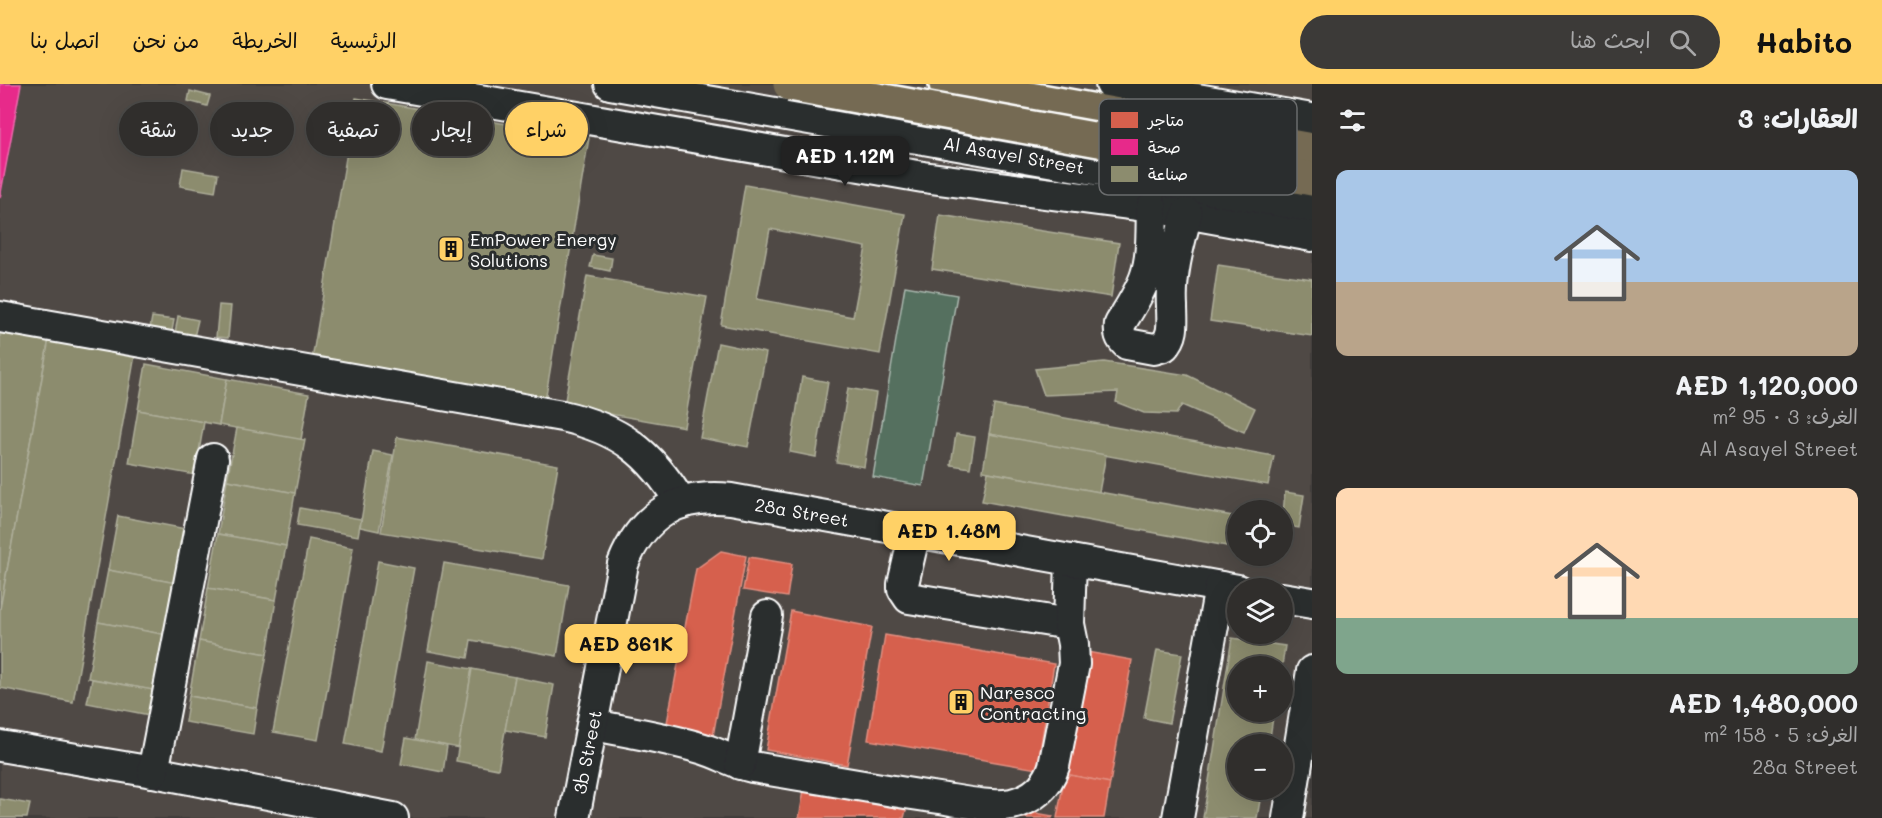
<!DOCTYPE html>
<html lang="ar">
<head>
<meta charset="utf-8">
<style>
  :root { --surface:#302e2c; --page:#3c3a38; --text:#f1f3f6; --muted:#a8a8a9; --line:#4b4a48; --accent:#ffd166 }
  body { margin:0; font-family:Mali,"Playpen Sans Arabic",sans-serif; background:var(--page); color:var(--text); direction:rtl; height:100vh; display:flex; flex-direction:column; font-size:22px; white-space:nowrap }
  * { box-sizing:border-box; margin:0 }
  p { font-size:20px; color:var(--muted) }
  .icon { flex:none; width:33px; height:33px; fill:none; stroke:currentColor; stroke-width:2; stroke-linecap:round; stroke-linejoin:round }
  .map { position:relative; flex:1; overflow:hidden; direction:ltr }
  .side { display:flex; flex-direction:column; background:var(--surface); width:570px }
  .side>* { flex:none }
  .hud { position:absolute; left:18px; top:18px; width:570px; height:54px; direction:rtl; display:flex; gap:12px }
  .fabs { position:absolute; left:1227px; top:416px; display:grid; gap:12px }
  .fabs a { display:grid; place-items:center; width:66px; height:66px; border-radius:50%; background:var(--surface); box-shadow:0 6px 24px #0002,0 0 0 2px var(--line); font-size:30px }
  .price { position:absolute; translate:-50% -51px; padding:0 14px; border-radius:12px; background:var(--accent); color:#111; font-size:20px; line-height:39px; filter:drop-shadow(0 2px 3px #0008) }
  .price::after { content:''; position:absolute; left:50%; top:36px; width:18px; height:14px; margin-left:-9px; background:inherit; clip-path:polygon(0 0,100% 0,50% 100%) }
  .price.current { background:#222; color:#fff }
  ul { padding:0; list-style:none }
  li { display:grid; align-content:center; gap:12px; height:318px; padding:0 24px }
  li span { display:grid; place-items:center; height:186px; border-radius:12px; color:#555 }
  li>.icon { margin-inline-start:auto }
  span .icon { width:108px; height:108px; fill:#fffc; stroke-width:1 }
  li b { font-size:26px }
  h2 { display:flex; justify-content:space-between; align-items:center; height:72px; padding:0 24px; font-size:26px }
  .tag { padding:0 21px; border-radius:27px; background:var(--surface); box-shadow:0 6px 24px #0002,0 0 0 2px var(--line); font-size:21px; line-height:54px }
  .tag.current { background:var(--accent); color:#111 }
  header { display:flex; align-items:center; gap:36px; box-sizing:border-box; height:84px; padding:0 30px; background:var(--accent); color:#111 }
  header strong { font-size:28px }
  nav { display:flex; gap:33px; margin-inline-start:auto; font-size:21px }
  .search { width:420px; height:54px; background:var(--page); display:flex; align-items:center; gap:15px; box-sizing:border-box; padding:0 21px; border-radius:33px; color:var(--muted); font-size:22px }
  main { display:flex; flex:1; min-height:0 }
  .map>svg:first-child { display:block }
  .built { fill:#4f4844; fill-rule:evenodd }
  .green { fill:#55705f; stroke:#aab8af; stroke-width:1.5 }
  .shops { fill:#d6604d; stroke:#e29082; stroke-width:1.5 }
  .health { fill:#e7298a; stroke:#ee69ad; stroke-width:1.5 }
  .industry { fill:#8c8c6e; stroke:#aeae9a; stroke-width:1.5; fill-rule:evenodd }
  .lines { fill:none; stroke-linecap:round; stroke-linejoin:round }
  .minor-casing { stroke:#fff; stroke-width:34 }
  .major-casing { stroke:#fff; stroke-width:38 }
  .minor { stroke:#2a2d2e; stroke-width:30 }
  .major { stroke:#746b52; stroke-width:33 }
  .major-bridge-casing { stroke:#fff; stroke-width:38; stroke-linecap:butt }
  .major-bridge { stroke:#746b52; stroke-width:33 }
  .labels { text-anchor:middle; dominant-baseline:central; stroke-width:6; stroke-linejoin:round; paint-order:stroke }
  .street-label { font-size:18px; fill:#fff; stroke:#2a2d2e }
  .poi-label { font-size:18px; fill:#fff; stroke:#2a2d2e; text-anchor:start }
  .key { fill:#2a2d2e; stroke:#6a6c6d; stroke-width:1.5 }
  .key-label { font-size:16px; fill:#fff }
</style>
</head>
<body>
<header>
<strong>Habito</strong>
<div class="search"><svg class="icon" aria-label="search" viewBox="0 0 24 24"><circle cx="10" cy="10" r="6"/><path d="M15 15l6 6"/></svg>ابحث هنا</div>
<nav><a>الرئيسية</a><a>الخريطة</a><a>من نحن</a><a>اتصل بنا</a></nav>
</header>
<main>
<section class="side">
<h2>العقارات: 3<svg class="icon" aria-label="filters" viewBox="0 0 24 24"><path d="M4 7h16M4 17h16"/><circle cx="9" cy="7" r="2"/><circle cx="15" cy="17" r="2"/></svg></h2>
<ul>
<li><span style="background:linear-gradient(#a9c7e8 60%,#b9a48a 0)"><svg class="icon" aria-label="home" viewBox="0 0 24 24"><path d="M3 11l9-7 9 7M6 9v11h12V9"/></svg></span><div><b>AED 1,120,000</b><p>الغرف: 3 · 95 m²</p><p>Al Asayel Street</p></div></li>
<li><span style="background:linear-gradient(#ffd9b3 70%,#7fa58c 0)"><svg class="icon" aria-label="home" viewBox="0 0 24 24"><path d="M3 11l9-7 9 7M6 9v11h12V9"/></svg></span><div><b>AED 1,480,000</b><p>الغرف: 5 · 158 m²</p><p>28a Street</p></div></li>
</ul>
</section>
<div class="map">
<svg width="1312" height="734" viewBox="0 0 1312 734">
  <rect width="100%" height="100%" fill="#403d3b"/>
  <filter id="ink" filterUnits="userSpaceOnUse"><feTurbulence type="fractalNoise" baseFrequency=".0167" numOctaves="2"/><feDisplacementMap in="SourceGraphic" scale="12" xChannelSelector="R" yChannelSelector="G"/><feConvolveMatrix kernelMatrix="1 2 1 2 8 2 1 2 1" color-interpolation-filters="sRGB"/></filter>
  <g filter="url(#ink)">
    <!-- built -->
    <path class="built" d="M 0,0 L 1312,0 L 1312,734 L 0,734 ZM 1238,426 L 1282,426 L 1282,471 L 1238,471 ZM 1238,504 L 1282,504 L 1282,549 L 1238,549 ZM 1238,582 L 1282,582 L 1282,627 L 1238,627 ZM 1238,660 L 1282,660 L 1282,705 L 1238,705 Z"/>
    <!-- green -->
    <path class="green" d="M 905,202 L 957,211 L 923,402 L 873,393 Z"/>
    <!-- shops -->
    <g class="shops">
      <path d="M 721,467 L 746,472 L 713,652 L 666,644 L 696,485 Z"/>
      <path d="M 749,473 L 792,480 L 787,513 L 743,506 Z"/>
      <path d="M 791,527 L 872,543 L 847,681 L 766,666 Z"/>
      <path d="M 885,551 L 1054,580 L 1037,685 L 868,656 Z"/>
      <path d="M 1087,568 L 1132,576 L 1110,699 L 1065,690 Z"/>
      <path d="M 1065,690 L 1110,699 L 1104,734 L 1057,734 Z"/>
      <path d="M 804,706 L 906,726 L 904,734 L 799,734 Z"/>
      <path d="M 1018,726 L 1053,732 L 1052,734 L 1017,734 Z"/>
    </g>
    <!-- health -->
    <path class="health" d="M 0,0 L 21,0 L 0,114 Z"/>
    <!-- industry -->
    <g class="industry">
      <path d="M 190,7 L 210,12 L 207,22 L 188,17 Z"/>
      <path d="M 356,14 L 589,54 L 545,317 L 312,276 Z"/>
      <path d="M 183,84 L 218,90 L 215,108 L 180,102 Z"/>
      <path d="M 745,101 L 905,130 L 880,270 L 721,241 ZM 770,145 L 866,163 L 853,233 L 757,215 Z"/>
      <path d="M 940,131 L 1119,159 L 1111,213 L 932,185 Z"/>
      <path d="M 593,171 L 612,174 L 610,187 L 590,183 Z"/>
      <path d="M 1218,181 L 1312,195 L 1312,252 L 1210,237 Z"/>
      <path d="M 587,192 L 707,213 L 684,343 L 564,322 Z"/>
      <path d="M 219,221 L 231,222 L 228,254 L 216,253 Z"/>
      <path d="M 178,232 L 198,236 L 194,253 L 175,249 Z"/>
      <path d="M 152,233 L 174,236 L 172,247 L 150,244 Z"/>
      <path d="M 0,246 L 49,255 L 0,525 Z"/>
      <path d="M 49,255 L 135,271 L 73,618 L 0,604 L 0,525 Z"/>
      <path d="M 718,259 L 766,269 L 748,363 L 700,354 Z"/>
      <path d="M 1104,278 L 1187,291 L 1255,324 L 1244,348 L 1182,321 L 1176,330 L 1144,329 L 1116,318 L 1118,308 L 1044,311 L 1035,285 Z"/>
      <path d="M 146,280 L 227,295 L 219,341 L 138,326 Z"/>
      <path d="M 802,293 L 828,298 L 816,373 L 790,368 Z"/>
      <path d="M 227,295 L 309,310 L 301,356 L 219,341 Z"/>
      <path d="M 848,304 L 876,309 L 864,383 L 836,378 Z"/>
      <path d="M 994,321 L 1274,372 L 1268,401 L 989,350 Z"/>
      <path d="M 138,326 L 204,338 L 195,391 L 129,379 Z"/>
      <path d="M 237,344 L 305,356 L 295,409 L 227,396 Z"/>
      <path d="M 956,350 L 975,353 L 970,384 L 951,381 Z"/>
      <path d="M 989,350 L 1106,371 L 1099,408 L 983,387 Z"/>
      <path d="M 397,353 L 558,381 L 542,475 L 381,448 Z"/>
      <path d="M 373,367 L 393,371 L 379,447 L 360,443 Z"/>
      <path d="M 988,388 L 1238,433 L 1238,464 L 982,417 Z"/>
      <path d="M 227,396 L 295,409 L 286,462 L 218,450 Z"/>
      <path d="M 1285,408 L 1304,411 L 1299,444 L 1282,441 Z"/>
      <path d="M 300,424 L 361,435 L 358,452 L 297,441 Z"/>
      <path d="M 118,432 L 186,445 L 176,499 L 108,486 Z"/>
      <path d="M 218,450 L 286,462 L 276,516 L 208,504 Z"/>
      <path d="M 309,455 L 353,464 L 318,656 L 273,648 Z"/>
      <path d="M 378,477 L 414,484 L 381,667 L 345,660 Z"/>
      <path d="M 444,479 L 569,501 L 557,572 L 471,556 L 468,574 L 428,567 Z"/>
      <path d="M 108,486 L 176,499 L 167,551 L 98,538 Z"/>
      <path d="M 208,504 L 276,516 L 267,570 L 199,557 Z"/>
      <path d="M 98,538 L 167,551 L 157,607 L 88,594 Z"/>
      <path d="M 1232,554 L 1285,562 L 1282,582 L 1238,582 L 1238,627 L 1274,627 L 1269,660 L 1238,660 L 1238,705 L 1262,705 L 1257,734 L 1203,734 Z"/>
      <path d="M 199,557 L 267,570 L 257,624 L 189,612 Z"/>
      <path d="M 1157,566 L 1182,570 L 1169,639 L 1144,634 Z"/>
      <path d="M 428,577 L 472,585 L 459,664 L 415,656 Z"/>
      <path d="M 472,585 L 515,593 L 498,685 L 456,677 Z"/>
      <path d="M 515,593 L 554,601 L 545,653 L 505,646 Z"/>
      <path d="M 92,595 L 159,607 L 155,632 L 87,619 Z"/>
      <path d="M 189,612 L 257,624 L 253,650 L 185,638 Z"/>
      <path d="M 406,654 L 447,662 L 443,688 L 401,680 Z"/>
      <path d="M 0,715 L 30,720 L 27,734 L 0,734 Z"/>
    </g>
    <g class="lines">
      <!-- minor casing -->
      <g class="minor-casing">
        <g id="minor">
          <path d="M 387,0 L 923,93 L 1152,123 L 1312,152"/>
          <path d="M 610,0 L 1312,123"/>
          <path d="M 1111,0 L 1312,35"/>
          <path d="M 1152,123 C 1151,147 1153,172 1145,194 C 1139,210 1129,225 1120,240 C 1119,249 1120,254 1127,260 L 1154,265 L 1164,262 C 1175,251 1172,237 1172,222 C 1170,190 1179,160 1187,129"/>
          <path d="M 0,233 L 562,332 C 620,345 650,368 681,419"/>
          <path d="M 915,448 L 903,500 L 903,505 L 909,514 L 1069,540"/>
          <path d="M 1282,514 L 1312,519"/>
          <path d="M 593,641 C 630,648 668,654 704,665 C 720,670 735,679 752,683 C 814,693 876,705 939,714 C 960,717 991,724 1012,720 C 1032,715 1048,702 1054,682 L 1074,580 L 1073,560 L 1069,540 L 1071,476"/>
          <path d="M 0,662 L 153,688 L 393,734"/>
          <path d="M 740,680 L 767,532"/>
          <path d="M 153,688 L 213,375"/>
          <path d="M 574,734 L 623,480 C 643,430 679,409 731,415 L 1238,506"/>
          <path d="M 1178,734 L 1220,503"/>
          <path d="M 1288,734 L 1312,587"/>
        </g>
      </g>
      <!-- major casing -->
      <g class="major-casing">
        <g id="major">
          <path d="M 946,0 L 1312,66"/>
          <path d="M 1248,83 L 1312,95"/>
        </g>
      </g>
      <!-- minor -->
      <use href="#minor" class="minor"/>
      <!-- major -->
      <use href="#major" class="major"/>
      <!-- major-bridge casing -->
      <g class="major-bridge-casing">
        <path id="major-bridge" d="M 790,0 L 1248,83"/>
      </g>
      <!-- major-bridge -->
      <use href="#major-bridge" class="major-bridge"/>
    </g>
  </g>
  <!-- icons -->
  <defs>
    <g id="building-square" transform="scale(1.35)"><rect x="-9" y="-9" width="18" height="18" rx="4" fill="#ffd166" stroke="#2a2d2e"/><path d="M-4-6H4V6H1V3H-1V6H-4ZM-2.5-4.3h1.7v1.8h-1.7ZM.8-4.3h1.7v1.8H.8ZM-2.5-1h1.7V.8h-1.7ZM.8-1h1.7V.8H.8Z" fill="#111"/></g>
  </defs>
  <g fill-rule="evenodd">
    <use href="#building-square" x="451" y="165"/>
    <use href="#building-square" x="961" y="618"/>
  </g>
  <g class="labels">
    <!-- street labels -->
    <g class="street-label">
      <text transform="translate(1014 71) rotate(10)">Al Asayel Street</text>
      <text transform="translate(802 428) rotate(10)">28a Street</text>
      <text transform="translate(587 668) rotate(-79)">3b Street</text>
    </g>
    <!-- poi labels -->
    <g class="poi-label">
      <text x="470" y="155">EmPower Energy<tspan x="470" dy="21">Solutions</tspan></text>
      <text x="980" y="608">Naresco<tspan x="980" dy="21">Contracting</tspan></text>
    </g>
  </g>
  <!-- legend -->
  <rect x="1099" y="15" width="198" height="96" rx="9" class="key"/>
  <rect x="1111" y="28" width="27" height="16" fill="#d6604d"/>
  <rect x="1111" y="55" width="27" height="16" fill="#e7298a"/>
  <rect x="1111" y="82" width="27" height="16" fill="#8c8c6e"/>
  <g class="key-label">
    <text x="1148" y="42">متاجر</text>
    <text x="1148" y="69">صحة</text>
    <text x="1148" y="96">صناعة</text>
  </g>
</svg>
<div class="fabs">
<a><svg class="icon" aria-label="locate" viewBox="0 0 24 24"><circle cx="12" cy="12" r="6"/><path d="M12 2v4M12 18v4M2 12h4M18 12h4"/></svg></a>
<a><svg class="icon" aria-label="layers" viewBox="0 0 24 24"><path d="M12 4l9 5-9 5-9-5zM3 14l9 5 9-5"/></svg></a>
<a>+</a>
<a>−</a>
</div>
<b class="price current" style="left:845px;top:103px">AED 1.12M</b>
<b class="price" style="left:949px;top:478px">AED 1.48M</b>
<b class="price" style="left:626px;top:591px">AED 861K</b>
<div class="hud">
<a class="tag current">شراء</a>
<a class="tag">إيجار</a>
<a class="tag">تصفية</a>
<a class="tag">جديد</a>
<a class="tag">شقة</a>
</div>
</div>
</main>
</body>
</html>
